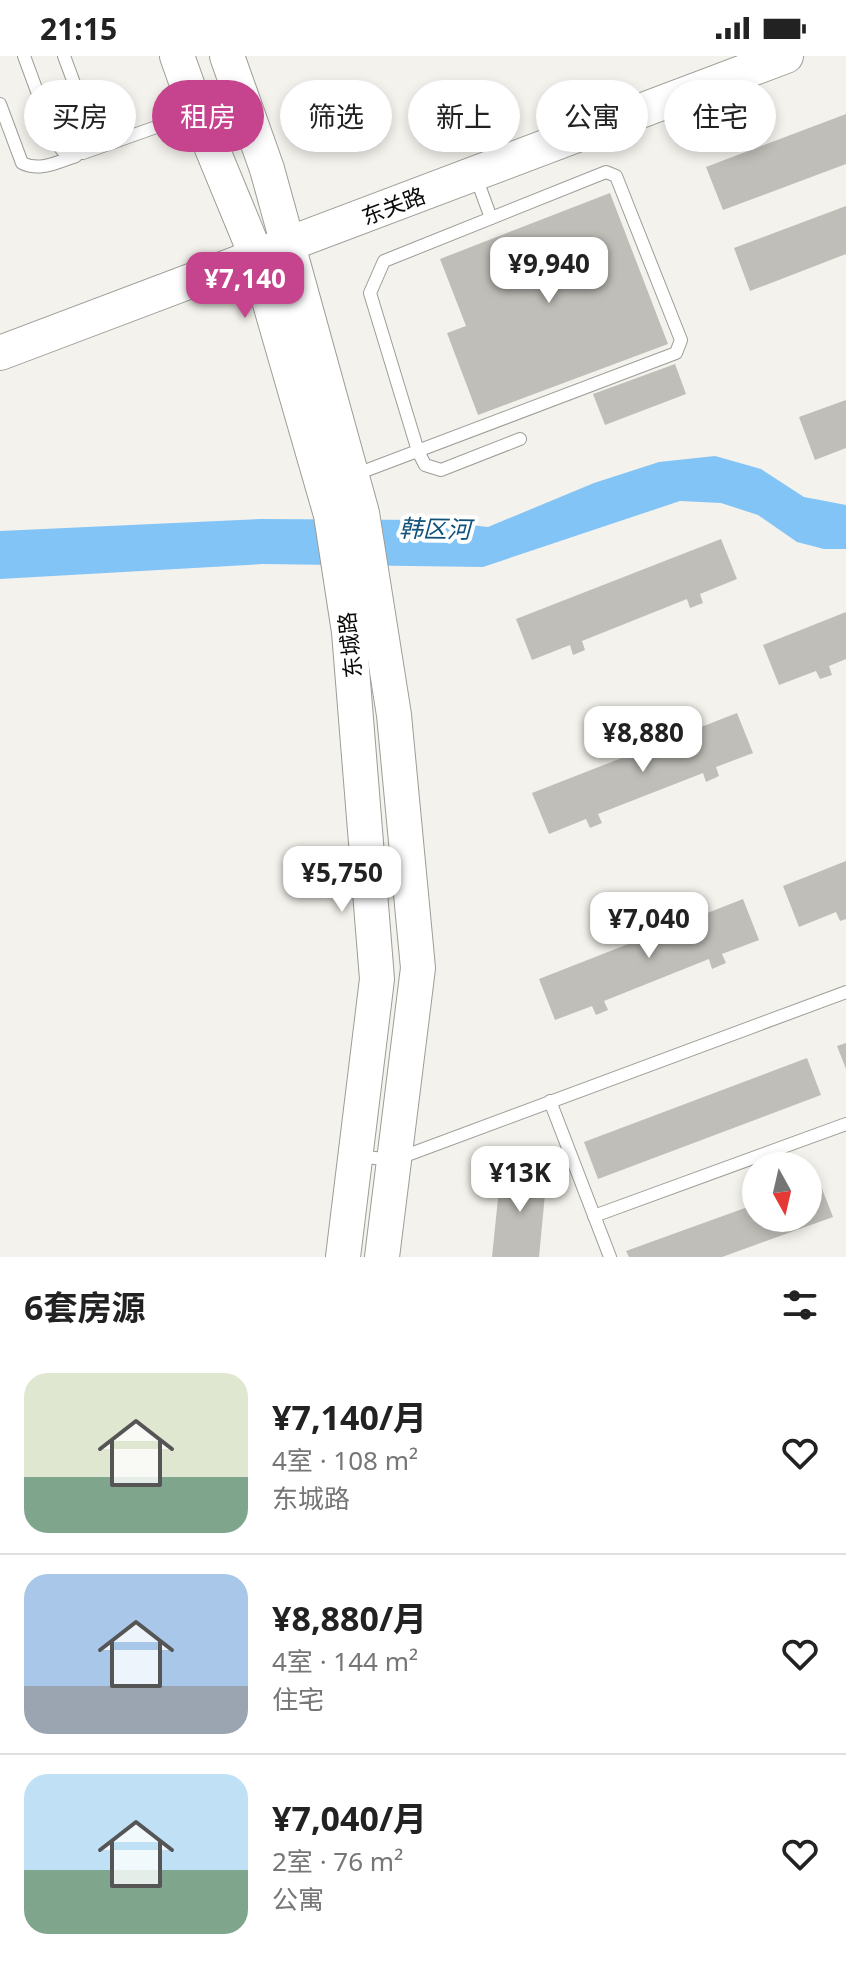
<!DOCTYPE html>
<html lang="zh">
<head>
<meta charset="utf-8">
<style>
  :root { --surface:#fff; --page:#f2f2f2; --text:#222; --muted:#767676; --line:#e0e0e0; --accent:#c6448d }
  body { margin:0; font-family:"Noto Sans","Noto Sans SC",sans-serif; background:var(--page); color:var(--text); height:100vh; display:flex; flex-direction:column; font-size:30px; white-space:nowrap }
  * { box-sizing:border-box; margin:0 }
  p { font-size:26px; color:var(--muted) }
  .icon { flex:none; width:44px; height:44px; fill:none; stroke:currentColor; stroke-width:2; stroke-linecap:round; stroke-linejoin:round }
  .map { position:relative; height:1201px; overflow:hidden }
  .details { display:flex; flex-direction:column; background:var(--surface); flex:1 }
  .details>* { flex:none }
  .guide { position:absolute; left:24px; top:24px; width:798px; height:72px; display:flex; gap:16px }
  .needle { width:52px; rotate:172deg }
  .buttons { position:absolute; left:742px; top:1096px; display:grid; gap:16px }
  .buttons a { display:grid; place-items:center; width:80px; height:80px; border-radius:50%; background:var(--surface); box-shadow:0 4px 12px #0003; font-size:40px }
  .price { position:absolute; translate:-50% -68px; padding:0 18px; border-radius:16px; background:#fff; color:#222; font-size:26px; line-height:52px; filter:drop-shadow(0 2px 4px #0008) }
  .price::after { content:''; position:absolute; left:50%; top:48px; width:24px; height:18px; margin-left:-12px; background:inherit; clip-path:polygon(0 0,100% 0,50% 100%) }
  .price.active { background:var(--accent); color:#fff }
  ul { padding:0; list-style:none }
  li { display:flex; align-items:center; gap:24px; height:200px; padding:0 24px }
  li+li { border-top:2px solid var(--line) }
  li span { display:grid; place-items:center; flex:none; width:224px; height:160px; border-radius:24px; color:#555 }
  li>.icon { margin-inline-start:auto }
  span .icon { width:96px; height:96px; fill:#fffc; stroke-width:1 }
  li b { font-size:34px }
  h2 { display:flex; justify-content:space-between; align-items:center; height:96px; padding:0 24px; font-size:34px }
  .tag { padding:0 28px; border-radius:36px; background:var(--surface); box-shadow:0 4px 12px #0003; font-size:28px; line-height:72px }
  .tag.active { background:var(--accent); color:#fff }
  .status { display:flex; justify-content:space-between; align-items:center; height:56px; padding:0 40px; background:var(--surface); direction:ltr }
  .status svg { height:22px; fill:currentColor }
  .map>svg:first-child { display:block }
  .water { fill:#83c4f7 }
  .building { fill:#c0beb8 }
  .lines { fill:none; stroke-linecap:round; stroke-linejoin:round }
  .lane-casing { stroke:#9d9c96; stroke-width:14 }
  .secondary-casing { stroke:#9d9c96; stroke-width:36 }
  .lane { stroke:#fff; stroke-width:12 }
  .secondary { stroke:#fff; stroke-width:34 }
  .labels { text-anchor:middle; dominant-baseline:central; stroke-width:8; stroke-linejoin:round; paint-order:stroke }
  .street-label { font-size:22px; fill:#0c0b09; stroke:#fff }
  .water-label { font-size:24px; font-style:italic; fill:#10517a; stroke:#fff }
</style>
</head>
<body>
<div class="status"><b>21:15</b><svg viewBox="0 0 49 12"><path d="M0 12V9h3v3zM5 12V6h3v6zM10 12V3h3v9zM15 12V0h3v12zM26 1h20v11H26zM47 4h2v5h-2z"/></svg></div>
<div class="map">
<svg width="846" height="1201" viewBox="0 0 846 1201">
  <rect width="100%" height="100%" fill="#f4f2ec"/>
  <!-- water -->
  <path class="water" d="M 715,400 L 761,413 L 804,441 L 846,449 L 846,493 L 824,493 L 797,486 L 758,459 L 721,447 L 680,445 L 483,511 L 263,508 L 0,523 L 0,475 L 260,463 L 427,464 L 488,471 L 594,427 L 659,406 Z"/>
  <!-- building -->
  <g class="building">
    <path d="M 846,58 L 846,108 L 723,154 L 706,111 Z"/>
    <path d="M 610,137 L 668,288 L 478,359 L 447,277 L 466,270 L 440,203 Z"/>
    <path d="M 846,150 L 846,198 L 750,235 L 734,192 Z"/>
    <path d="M 675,308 L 686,338 L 605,369 L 593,338 Z"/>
    <path d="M 846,344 L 846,392 L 815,404 L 799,361 Z"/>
    <path d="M 721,483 L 737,523 L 700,538 L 703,547 L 690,552 L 687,543 L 582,585 L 585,594 L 573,599 L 570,589 L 532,604 L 516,563 Z"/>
    <path d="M 846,556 L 846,603 L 829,610 L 832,619 L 820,623 L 816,615 L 779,629 L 763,589 Z"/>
    <path d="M 737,657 L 753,697 L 716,711 L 719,720 L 706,726 L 703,717 L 598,758 L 602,767 L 590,772 L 586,763 L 549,778 L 532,737 Z"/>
    <path d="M 846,805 L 846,863 L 840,865 L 836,856 L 799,871 L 783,830 Z"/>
    <path d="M 743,843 L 759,884 L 722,898 L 726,907 L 712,913 L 709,903 L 604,945 L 608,954 L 596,959 L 592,950 L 555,964 L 539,923 Z"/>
    <path d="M 846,987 L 846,1013 L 837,990 Z"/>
    <path d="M 807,1002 L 821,1039 L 598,1123 L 584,1086 Z"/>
    <path d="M 501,1113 L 547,1117 L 539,1201 L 492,1201 Z"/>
    <path d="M 819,1125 L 833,1161 L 722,1201 L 629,1201 L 626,1195 L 756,1148 L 756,1162 L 808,1162 L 808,1129 Z"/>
  </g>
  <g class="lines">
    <!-- lane casing -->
    <g class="lane-casing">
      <g id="lane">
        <path d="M 24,0 L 56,87 L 65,97 L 83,97 L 238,42"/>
        <path d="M 64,0 L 91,73 L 102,84 L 113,84"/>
        <path d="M 0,48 L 22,107 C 40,116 57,106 76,100"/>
        <path d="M 476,121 L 491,162"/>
        <path d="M 354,419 L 676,297 L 681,284 L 616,120 L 606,116 L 384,205 L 370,237 L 418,395 L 425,409 L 441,414 L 520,383"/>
        <path d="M 550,1045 L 610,1201"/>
        <path d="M 356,1100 L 394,1104 L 846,936"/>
        <path d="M 594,1160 L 846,1068"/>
      </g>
    </g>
    <!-- secondary casing -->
    <g class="secondary-casing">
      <g id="secondary">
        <path d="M 177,0 L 197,56 L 256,199 L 331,459 L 349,576 L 377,923 L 343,1201"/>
        <path d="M 227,0 L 267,113 L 362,457 L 394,659 L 418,912 L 382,1201"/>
        <path d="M 0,297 L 786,0"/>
      </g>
    </g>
    <!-- lane -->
    <use href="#lane" class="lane"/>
    <!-- secondary -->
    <use href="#secondary" class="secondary"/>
  </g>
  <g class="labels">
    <!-- street labels -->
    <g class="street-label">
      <text transform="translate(393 149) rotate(-21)">东关路</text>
      <text transform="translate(349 589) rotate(-96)">东城路</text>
    </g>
    <!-- water labels -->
    <g class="water-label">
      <text transform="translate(435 472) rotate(1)">韩区河</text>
    </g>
  </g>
</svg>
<div class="buttons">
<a><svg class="needle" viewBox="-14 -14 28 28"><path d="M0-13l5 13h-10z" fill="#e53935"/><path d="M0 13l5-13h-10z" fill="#767676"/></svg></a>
</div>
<b class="price" style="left:549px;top:249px">¥9,940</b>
<b class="price active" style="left:245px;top:264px">¥7,140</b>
<b class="price" style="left:643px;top:718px">¥8,880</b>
<b class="price" style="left:342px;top:858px">¥5,750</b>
<b class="price" style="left:649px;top:904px">¥7,040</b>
<b class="price" style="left:520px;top:1158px">¥13K</b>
<div class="guide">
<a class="tag">买房</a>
<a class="tag active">租房</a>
<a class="tag">筛选</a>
<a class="tag">新上</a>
<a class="tag">公寓</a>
<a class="tag">住宅</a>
</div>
</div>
<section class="details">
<h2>6套房源<svg class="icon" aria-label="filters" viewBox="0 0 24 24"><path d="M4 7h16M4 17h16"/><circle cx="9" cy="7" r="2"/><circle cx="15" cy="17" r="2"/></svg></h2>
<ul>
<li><span style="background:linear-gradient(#dfe7d0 65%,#7fa58c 0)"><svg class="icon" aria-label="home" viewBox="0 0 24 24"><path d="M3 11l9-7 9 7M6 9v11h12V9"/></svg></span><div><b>¥7,140/月</b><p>4室 · 108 m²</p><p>东城路</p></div><svg class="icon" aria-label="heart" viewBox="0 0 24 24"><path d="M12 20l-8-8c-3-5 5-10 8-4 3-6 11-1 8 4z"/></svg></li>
<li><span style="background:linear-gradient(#a9c7e8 70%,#9aa5b1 0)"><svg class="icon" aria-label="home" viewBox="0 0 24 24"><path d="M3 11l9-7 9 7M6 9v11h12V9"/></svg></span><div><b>¥8,880/月</b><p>4室 · 144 m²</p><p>住宅</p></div><svg class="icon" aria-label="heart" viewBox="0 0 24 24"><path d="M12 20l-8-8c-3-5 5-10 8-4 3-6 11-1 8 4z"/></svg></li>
<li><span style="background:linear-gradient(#bfe0f5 60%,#7fa58c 0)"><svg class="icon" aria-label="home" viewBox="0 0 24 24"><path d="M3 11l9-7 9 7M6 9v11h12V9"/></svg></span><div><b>¥7,040/月</b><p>2室 · 76 m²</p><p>公寓</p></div><svg class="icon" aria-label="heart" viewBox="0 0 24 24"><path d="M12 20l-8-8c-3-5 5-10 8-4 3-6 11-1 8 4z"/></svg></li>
</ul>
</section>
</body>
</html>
